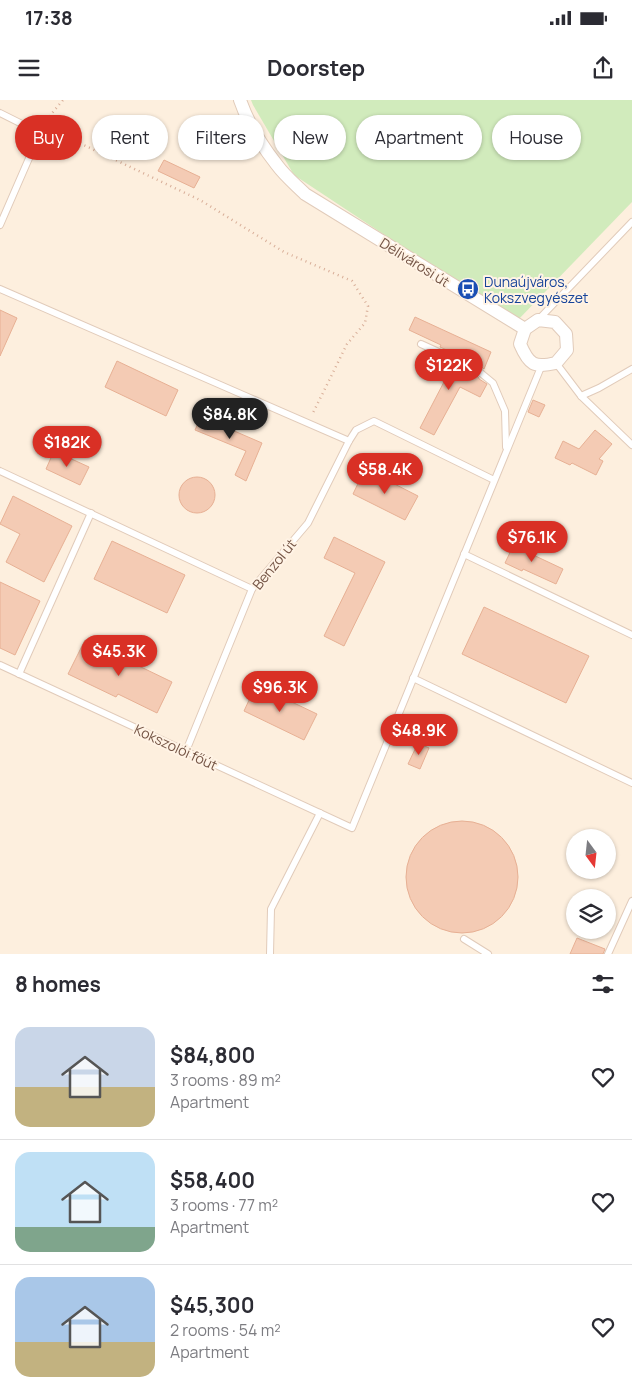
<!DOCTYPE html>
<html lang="en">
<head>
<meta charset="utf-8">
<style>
  :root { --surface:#fff; --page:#f2f2f3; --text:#2b2b33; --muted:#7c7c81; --line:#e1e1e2; --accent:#d93025 }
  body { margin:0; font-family:Manrope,sans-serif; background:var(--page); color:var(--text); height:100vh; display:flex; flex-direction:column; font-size:19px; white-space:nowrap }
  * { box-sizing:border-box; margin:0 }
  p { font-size:16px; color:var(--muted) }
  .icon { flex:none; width:28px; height:28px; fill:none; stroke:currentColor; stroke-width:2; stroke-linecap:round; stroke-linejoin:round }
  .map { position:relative; height:854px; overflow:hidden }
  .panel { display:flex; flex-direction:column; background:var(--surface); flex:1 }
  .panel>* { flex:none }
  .hud { position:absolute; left:15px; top:15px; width:602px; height:45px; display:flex; gap:10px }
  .needle { width:32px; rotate:165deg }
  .fabs { position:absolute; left:566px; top:729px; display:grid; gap:10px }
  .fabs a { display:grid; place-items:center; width:50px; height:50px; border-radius:50%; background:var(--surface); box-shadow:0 1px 4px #0004; font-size:25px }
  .price { position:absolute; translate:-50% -42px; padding:0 11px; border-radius:18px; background:var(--accent); color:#fff; font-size:16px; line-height:32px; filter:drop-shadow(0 1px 2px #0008) }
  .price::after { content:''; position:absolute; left:50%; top:30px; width:15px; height:11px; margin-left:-8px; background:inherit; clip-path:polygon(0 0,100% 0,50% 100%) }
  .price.on { background:#222; color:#fff }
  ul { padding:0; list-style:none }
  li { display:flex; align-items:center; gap:15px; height:125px; padding:0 15px }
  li+li { border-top:1px solid var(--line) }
  li span { display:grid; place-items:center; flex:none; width:140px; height:100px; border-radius:15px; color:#555 }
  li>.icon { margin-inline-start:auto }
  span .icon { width:60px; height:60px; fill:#fffc; stroke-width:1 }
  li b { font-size:21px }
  h2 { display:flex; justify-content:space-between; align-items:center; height:60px; padding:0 15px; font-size:21px }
  .tag { padding:0 18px; border-radius:22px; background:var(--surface); box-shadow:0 1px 4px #0004; font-size:18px; line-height:45px }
  .tag.on { background:var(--accent); color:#fff }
  .status { display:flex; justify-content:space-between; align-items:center; height:35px; padding:0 25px; background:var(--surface); direction:ltr }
  .status svg { height:14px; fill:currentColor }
  header { display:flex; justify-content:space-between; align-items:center; height:65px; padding:0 15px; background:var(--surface); font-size:22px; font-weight:700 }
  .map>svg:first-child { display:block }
  .green { fill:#d1ebbc }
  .building { fill:#f4cbb4; stroke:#e7b094 }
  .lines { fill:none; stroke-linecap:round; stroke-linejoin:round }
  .lane-casing { stroke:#e1cbba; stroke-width:8 }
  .street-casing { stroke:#e1cbba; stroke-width:14 }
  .path { stroke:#d8ae98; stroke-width:2.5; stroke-dasharray:1 4; stroke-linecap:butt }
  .lane { stroke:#fff; stroke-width:6 }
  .street { stroke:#fff; stroke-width:12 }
  .labels { text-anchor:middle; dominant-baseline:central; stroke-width:4; stroke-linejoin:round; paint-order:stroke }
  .street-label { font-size:14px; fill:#745445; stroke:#fff3e5 }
  .transit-label { font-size:14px; fill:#164399; stroke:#fff3e5; text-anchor:start }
</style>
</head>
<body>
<div class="status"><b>17:38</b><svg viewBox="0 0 49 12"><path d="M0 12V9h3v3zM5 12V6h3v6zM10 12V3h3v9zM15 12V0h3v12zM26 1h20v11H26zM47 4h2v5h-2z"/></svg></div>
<header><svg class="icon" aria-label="menu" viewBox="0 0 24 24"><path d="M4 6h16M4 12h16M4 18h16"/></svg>Doorstep<svg class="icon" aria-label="share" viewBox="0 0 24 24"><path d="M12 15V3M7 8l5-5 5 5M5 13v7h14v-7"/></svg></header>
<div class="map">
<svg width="632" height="854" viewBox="0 0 632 854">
  <rect width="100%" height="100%" fill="#fdefde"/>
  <!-- green -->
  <path class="green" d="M 251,0 L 632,0 L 632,102 L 516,222 L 294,75 L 253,5 Z"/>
  <!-- building -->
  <g class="building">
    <path d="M 164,60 L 200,77 L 194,88 L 158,71 Z"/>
    <path d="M 0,210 L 17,218 L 0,256 Z"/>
    <path d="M 415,217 L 491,252 L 484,269 L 478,264 L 440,247 L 441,245 L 409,230 Z"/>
    <path d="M 435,256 L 473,273 L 479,278 L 479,279 L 487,284 L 480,297 L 460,287 L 434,335 L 420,328 L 445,280 L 427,271 Z"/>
    <path d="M 117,261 L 178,290 L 166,316 L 105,287 Z"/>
    <path d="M 533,300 L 545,305 L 539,317 L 528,312 Z"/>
    <path d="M 206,306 L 223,314 L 218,324 L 262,343 L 246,381 L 235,375 L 246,351 L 195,330 Z"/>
    <path d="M 595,330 L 612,344 L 599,359 L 603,361 L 596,375 L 572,363 L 570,365 L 555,358 L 563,341 L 579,349 Z"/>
    <path d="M 54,351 L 89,367 L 80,385 L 46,369 Z"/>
    <path d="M 365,369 L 418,396 L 405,420 L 353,394 Z"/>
    <circle cx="197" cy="395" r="18"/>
    <path d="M 13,396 L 72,426 L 44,482 L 6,462 L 20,434 L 0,424 Z"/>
    <path d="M 334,437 L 385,462 L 344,546 L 324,536 L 355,473 L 324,458 Z"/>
    <path d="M 516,440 L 532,447 L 529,453 L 563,469 L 556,484 L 523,469 L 522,471 L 505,463 Z"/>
    <path d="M 112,441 L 185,475 L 167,513 L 94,479 Z"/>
    <path d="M 0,482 L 40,501 L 15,555 L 0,548 Z"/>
    <path d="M 484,507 L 589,556 L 566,603 L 462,554 Z"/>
    <path d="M 85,540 L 172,582 L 157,613 L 118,594 L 116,597 L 68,574 Z"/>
    <path d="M 256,585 L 317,614 L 304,640 L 244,611 Z"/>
    <path d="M 418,643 L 429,648 L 420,669 L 408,664 Z"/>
    <circle cx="462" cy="777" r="56"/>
    <path d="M 577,838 L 605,849 L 603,854 L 570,854 Z"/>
  </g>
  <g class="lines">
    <!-- lane casing -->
    <g class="lane-casing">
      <g id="lane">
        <path d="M 0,13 L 40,33 L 0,125"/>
        <path d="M 0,189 L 349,341"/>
        <path d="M 538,220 L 632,122"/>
        <path d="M 421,244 L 476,269 L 493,283 L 505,311 L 506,347"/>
        <path d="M 556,263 L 581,296 L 632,345"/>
        <path d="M 581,296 L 599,288 L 632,269"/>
        <path d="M 0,371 L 252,489"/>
        <path d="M 464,454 L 632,535"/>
        <path d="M 0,565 L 352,728 L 541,267"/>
        <path d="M 19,574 L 91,413"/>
        <path d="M 413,578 L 632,683"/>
        <path d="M 186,651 L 252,489 L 308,423 L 349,341 L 356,330 L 374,321 L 494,380"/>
        <path d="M 464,839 L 488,854"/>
        <path d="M 270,854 L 271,809 L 320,713"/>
        <path d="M 608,854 L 632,801"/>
      </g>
    </g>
    <!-- street casing -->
    <g class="street-casing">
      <g id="street">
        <path d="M 240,0 C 248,23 262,46 277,65 C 285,76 296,85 305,94 L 525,229"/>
        <path d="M 538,220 L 555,222 L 566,234 L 567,250 L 556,263 C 534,268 529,265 520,244 L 525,229 Z"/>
      </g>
    </g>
    <!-- path -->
    <g class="path">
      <path d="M 43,24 L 63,0"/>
      <path d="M 48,31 L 52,30 L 200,100 L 284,152 L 352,181 L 368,206 L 365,223 L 347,244 L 312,315"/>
    </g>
    <!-- lane -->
    <use href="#lane" class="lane"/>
    <!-- street -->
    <use href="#street" class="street"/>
  </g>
  <!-- icons -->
  <defs>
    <g id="bus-disc" transform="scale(1.125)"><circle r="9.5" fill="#1a4fb4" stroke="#fff3e5"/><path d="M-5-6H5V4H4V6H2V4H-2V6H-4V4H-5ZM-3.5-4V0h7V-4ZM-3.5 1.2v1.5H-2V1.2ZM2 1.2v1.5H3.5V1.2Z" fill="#fff"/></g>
  </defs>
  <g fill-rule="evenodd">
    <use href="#bus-disc" x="468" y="189"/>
  </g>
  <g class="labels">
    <!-- street labels -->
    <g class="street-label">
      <text transform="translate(415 162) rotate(32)">Délivárosi út</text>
      <text transform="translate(274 464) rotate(-51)">Benzol út</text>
      <text transform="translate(176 647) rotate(25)">Kokszolói főút</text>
    </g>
    <!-- transit labels -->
    <g class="transit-label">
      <text x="484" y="181">Dunaújváros,<tspan x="484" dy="16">Kokszvegyészet</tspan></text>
    </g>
  </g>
</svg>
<div class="fabs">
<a><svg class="needle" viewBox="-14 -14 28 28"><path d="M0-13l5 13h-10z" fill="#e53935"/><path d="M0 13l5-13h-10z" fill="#7c7c81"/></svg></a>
<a><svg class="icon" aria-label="layers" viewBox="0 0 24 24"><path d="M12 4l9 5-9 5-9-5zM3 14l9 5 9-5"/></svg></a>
</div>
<b class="price" style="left:449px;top:291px">$122K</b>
<b class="price on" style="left:230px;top:340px">$84.8K</b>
<b class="price" style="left:67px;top:368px">$182K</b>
<b class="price" style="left:385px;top:395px">$58.4K</b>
<b class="price" style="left:532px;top:463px">$76.1K</b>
<b class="price" style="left:119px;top:577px">$45.3K</b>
<b class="price" style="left:280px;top:613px">$96.3K</b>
<b class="price" style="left:419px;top:656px">$48.9K</b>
<div class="hud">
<a class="tag on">Buy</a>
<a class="tag">Rent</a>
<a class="tag">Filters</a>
<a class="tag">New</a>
<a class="tag">Apartment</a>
<a class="tag">House</a>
</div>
</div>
<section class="panel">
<h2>8 homes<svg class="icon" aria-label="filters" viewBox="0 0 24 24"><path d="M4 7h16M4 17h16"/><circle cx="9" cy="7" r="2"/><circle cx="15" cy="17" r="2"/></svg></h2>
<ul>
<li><span style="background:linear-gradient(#c9d6e8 60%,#c2b280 0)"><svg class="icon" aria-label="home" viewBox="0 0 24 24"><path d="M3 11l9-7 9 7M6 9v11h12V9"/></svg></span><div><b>$84,800</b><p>3 rooms · 89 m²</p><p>Apartment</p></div><svg class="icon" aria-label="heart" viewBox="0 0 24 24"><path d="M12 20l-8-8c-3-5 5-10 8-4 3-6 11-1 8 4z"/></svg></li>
<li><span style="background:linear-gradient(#bfe0f5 75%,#7fa58c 0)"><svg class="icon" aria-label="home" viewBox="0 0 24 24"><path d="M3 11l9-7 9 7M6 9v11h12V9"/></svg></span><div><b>$58,400</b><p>3 rooms · 77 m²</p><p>Apartment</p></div><svg class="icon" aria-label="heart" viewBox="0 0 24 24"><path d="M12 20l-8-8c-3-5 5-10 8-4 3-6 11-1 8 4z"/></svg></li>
<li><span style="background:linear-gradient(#a9c7e8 65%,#c2b280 0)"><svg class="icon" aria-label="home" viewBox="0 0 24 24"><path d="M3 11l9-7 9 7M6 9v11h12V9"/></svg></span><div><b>$45,300</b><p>2 rooms · 54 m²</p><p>Apartment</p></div><svg class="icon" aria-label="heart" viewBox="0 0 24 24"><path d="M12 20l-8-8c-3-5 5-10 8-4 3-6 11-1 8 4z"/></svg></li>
</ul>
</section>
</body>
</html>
